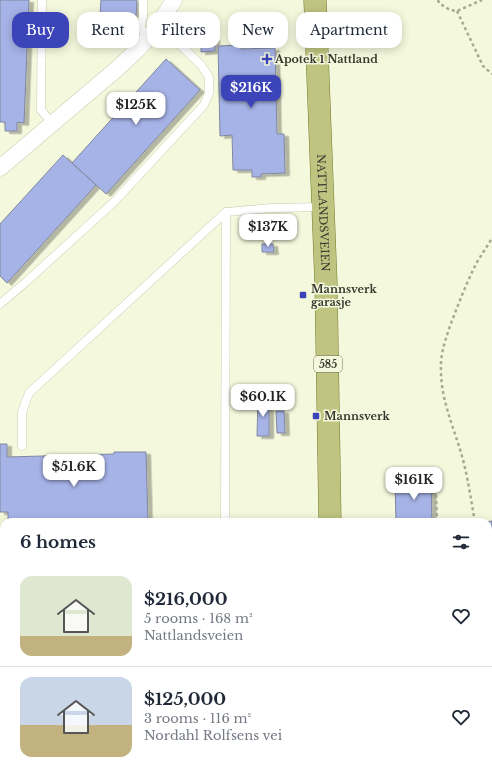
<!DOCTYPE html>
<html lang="en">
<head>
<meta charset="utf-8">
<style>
  :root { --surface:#fff; --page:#f6f6f7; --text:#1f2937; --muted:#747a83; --line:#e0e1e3; --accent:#3b44b8 }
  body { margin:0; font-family:"Libre Baskerville",serif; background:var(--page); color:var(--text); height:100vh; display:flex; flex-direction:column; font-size:15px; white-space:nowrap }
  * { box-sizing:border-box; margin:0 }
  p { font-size:13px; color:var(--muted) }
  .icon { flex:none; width:22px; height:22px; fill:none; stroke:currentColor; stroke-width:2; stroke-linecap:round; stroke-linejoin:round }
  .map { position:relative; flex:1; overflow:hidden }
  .side { position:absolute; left:0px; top:518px; width:492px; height:256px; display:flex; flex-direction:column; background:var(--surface); border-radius:12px 12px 0 0; box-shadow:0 2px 10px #0003 }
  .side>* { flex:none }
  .banner { position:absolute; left:12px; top:12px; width:468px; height:36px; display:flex; gap:8px }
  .price { position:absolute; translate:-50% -34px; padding:0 9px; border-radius:8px; background:#fff; color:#222; font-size:13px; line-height:26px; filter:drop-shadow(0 1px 2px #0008) }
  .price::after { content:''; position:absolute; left:50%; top:24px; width:12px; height:9px; margin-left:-6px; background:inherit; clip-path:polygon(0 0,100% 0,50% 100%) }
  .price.on { background:var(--accent); color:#fff }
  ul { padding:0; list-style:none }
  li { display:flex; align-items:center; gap:12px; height:100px; padding:0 20px }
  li+li { border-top:1px solid var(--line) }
  li span { display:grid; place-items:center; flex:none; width:112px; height:80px; border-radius:12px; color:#555 }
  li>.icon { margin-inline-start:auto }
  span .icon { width:48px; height:48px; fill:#fffc; stroke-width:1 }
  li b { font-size:17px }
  h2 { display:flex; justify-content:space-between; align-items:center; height:48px; padding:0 20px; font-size:17px }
  .pill { padding:0 14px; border-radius:12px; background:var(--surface); box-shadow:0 2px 10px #0003; font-size:14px; line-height:36px }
  .pill.on { background:var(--accent); color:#fff }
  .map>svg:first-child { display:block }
  .building { fill:#a6b3e7; stroke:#80879f; filter:url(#shadow) }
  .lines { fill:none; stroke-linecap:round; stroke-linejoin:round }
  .service-casing { stroke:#cbceb3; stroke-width:9 }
  .minor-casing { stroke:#cbceb3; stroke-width:17 }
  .primary-casing { stroke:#74792d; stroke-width:23 }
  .path { stroke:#a6a994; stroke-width:2.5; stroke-dasharray:3 3; stroke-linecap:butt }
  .service { stroke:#fff; stroke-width:8 }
  .minor { stroke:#fff; stroke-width:16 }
  .primary { stroke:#bfc481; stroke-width:22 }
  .poi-dot { fill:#3b44b8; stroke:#f4f8dc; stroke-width:1.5 }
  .labels { text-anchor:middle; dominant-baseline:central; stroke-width:3; stroke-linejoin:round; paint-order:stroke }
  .shield { fill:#f4f8dc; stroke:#707262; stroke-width:1 }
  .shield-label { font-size:10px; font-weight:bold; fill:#38392e }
  .poi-label { font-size:11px; font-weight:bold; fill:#38392e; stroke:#f4f8dc; text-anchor:start }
  .street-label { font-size:11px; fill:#38392e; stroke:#f4f8dc }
</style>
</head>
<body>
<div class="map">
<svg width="492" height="774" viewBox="0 0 492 774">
  <defs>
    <filter id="shadow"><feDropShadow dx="4.5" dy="2.5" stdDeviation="0" flood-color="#0004"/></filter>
  </defs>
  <rect width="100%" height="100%" fill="#f4f8dc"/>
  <!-- building -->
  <g class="building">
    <path d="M 0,0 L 29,0 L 24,123 L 17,122 L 17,131 L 5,131 L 5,122 L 0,122 Z"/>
    <path d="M 101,0 L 137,0 L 136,16 L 100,15 Z"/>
    <path d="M 201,38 L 215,38 L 215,51 L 201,52 Z"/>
    <path d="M 241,45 L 241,49 L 275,48 L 277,134 L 284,134 L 285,173 L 261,174 L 261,177 L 252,177 L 252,170 L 233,170 L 232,135 L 220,136 L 218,46 Z"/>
    <path d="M 166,59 L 200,90 L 106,194 L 72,163 Z"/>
    <path d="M 63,155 L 96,185 L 7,283 L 0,276 L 0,224 Z"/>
    <path d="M 262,244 L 273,244 L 274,252 L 262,252 Z"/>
    <path d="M 258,399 L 269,399 L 269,436 L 257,436 Z"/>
    <path d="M 276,411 L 284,411 L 285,433 L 277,433 Z"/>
    <path d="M 0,444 L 7,444 L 7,457 L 114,454 L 114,452 L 146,452 L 148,522 L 8,522 L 8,512 L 0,512 Z"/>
    <path d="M 395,480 L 431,480 L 432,522 L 396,522 Z"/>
    <path d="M 492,521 L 492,730 L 488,729 L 488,684 L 490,673 L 491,665 L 490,631 L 491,586 L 490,562 L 488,552 L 488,522 L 486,522 Z"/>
    <rect x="387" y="770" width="36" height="4"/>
  </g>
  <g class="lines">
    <!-- service casing -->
    <g class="service-casing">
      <g id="service">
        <path d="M 42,0 L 41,110 L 52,123"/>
        <path d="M 143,0 L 143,17 L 141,26 L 146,39"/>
        <path d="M 0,304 L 26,282 L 115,201 L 204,105 L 209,93 L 209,77 L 201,65 L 174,39 L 157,27"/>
        <path d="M 22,446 L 22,412 L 29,393 L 226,212 L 272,208 L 323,207"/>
        <path d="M 225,522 L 226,212"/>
        <path d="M 488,757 L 492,754"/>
        <path d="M 224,774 L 224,770"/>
        <path d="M 455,774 L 462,770"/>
      </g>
    </g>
    <!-- minor casing -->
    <g class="minor-casing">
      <path id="minor" d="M 0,168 L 118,68 L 139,48 L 157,27 L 174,0"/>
    </g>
    <!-- primary casing -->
    <g class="primary-casing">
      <g id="primary">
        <path id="s1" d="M 315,0 L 326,284 L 330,522"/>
        <path d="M 335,770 L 335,774"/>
      </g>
    </g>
    <!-- path -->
    <g class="path">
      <path d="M 438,0 L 439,3 L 450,10 L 457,11 L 482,0"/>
      <path d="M 457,11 L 483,66 L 492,74"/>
      <path d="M 436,495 L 437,522"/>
      <path d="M 475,522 C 471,500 468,478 462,456 C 454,428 441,400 441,371 C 440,355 445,341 450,326 C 458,305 466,284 476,264 C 481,255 487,247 492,238"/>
    </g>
    <!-- service -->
    <use href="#service" class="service"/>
    <!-- minor -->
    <use href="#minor" class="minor"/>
    <!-- primary -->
    <use href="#primary" class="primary"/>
  </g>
  <!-- markers -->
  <g class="poi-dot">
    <path d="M265 53h4v4h4v4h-4v4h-4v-4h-4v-4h4z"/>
    <rect x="299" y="291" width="8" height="8" rx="2"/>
    <rect x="312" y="412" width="8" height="8" rx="2"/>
  </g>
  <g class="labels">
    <!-- shield labels -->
    <rect class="shield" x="314" y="356" width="28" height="16" rx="3"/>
    <g class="shield-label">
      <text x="328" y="364">585</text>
    </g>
    <!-- poi labels -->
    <g class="poi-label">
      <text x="275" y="59">Apotek 1 Nattland</text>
      <text x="311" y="289">Mannsverk<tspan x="311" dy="13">garasje</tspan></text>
      <text x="324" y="416">Mannsverk</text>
    </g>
    <!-- street labels -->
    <g class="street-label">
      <text stroke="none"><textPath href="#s1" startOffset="213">NATTLANDSVEIEN</textPath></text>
    </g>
  </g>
</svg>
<b class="price on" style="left:251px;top:109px">$216K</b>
<b class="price" style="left:136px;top:126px">$125K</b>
<b class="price" style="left:268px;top:248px">$137K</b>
<b class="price" style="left:263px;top:418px">$60.1K</b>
<b class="price" style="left:74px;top:488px">$51.6K</b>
<b class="price" style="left:414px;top:501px">$161K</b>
<div class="banner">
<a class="pill on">Buy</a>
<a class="pill">Rent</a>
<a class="pill">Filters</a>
<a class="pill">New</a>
<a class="pill">Apartment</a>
</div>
<section class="side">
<h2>6 homes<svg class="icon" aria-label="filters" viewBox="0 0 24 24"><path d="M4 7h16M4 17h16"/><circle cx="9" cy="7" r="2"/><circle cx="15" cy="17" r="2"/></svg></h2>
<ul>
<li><span style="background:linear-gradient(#dfe7d0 75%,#c2b280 0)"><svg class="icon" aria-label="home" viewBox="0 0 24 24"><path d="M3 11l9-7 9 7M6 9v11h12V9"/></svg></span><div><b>$216,000</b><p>5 rooms · 168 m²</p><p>Nattlandsveien</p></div><svg class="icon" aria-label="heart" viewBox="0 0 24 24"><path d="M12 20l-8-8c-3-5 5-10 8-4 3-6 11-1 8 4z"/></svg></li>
<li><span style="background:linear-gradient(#c9d6e8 60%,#c2b280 0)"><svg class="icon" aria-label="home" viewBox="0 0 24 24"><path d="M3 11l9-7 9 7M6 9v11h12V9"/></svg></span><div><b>$125,000</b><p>3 rooms · 116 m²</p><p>Nordahl Rolfsens vei</p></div><svg class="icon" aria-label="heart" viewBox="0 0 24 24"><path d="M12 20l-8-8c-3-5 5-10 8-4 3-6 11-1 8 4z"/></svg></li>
</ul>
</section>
</div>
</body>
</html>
